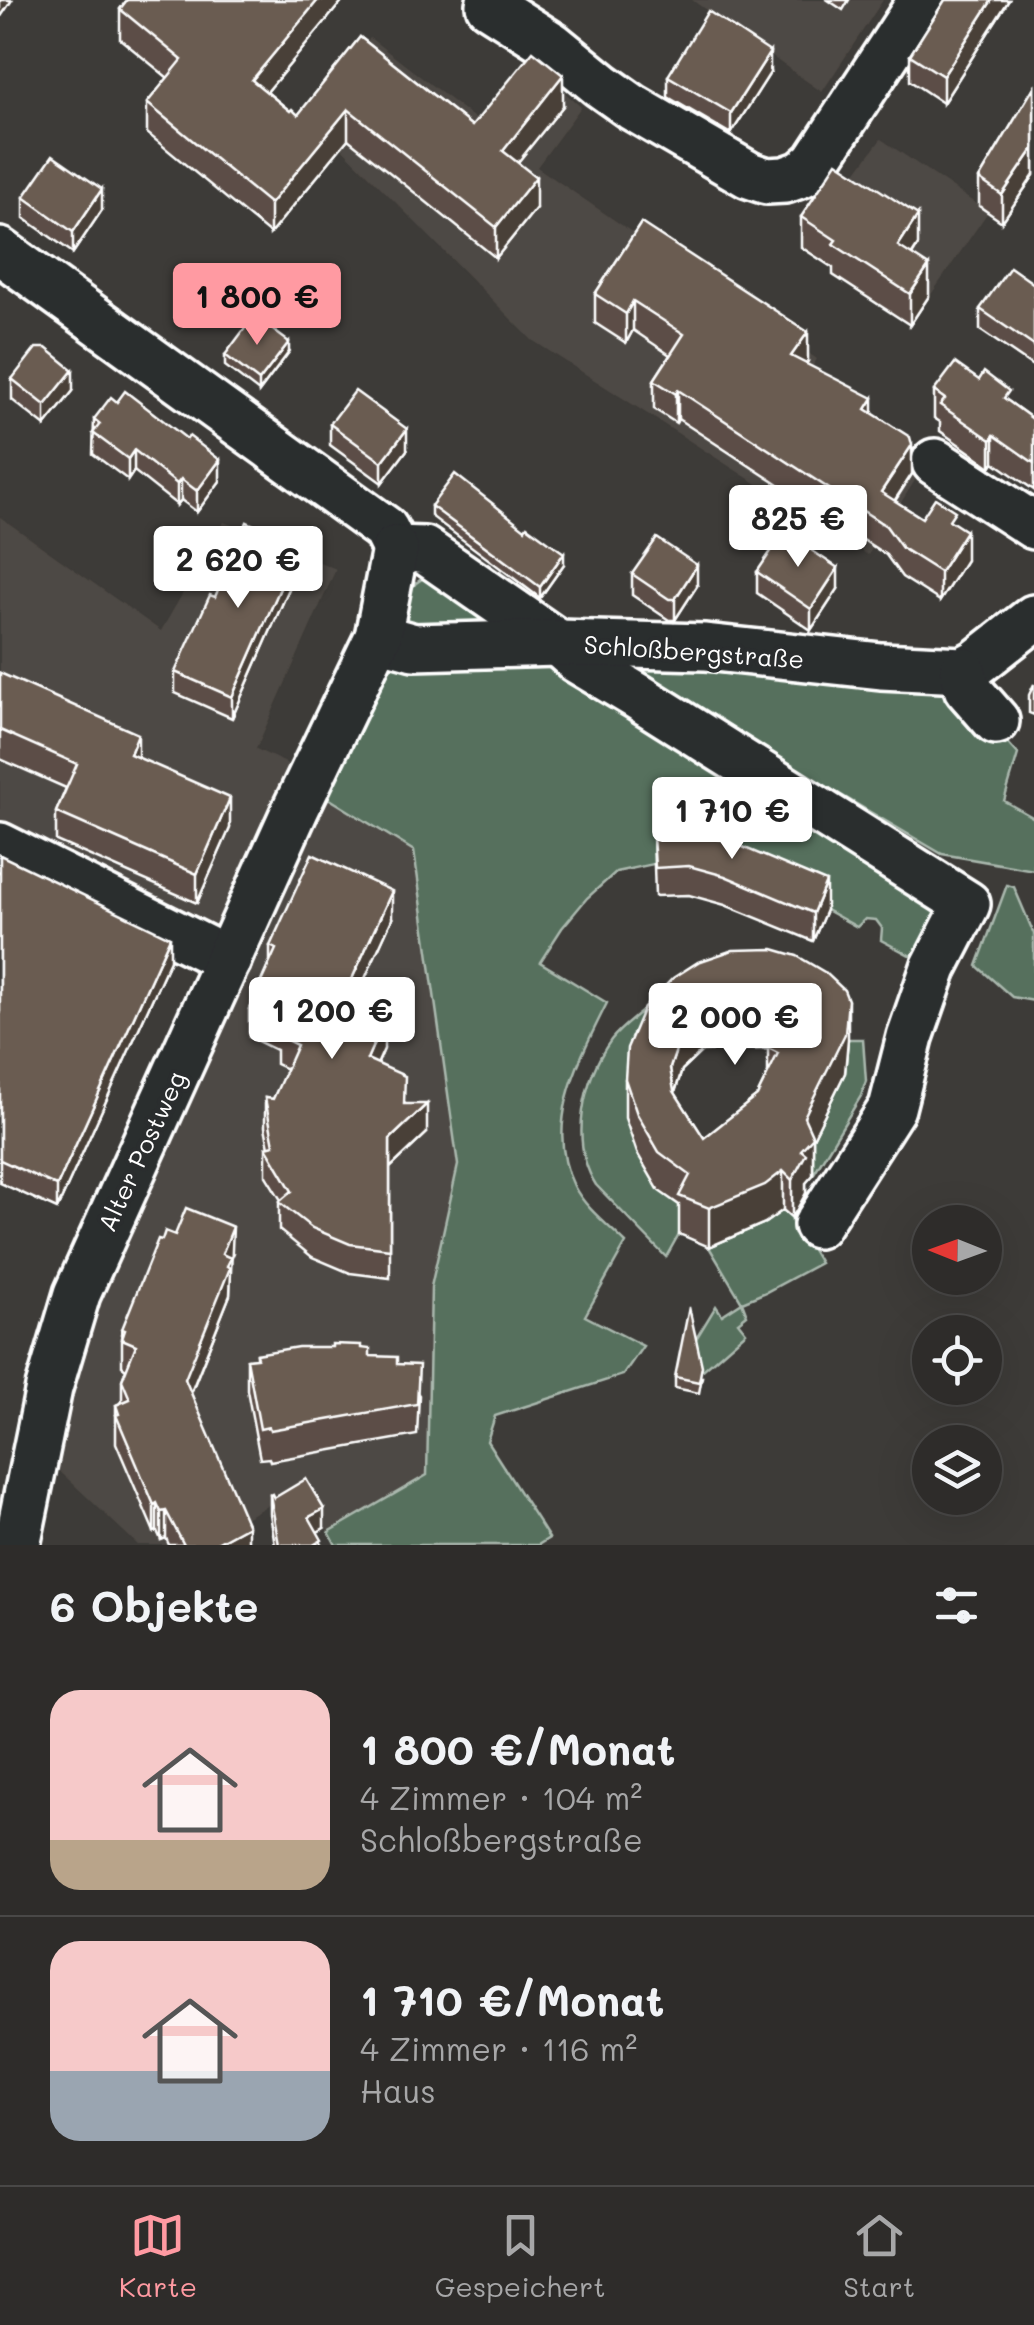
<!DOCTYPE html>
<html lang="de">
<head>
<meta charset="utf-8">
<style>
  :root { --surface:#2e2c2a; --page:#3a3836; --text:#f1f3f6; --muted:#a7a7a8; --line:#494847; --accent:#ff9aa2 }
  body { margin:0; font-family:Mali,sans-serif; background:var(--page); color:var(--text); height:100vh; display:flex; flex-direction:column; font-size:38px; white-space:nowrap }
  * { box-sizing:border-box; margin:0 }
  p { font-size:32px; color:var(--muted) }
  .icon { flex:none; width:55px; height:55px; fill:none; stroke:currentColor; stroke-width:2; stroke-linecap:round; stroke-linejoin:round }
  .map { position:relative; height:1545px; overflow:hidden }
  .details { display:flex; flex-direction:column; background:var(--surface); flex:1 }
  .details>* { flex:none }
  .needle { width:65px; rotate:271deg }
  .controls { position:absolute; left:912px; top:1205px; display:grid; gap:20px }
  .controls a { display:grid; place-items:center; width:90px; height:90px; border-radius:50%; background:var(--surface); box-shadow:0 10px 40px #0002,0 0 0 2px var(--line); font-size:50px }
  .price { position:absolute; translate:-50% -85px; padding:0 22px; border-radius:10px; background:#fff; color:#222; font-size:32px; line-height:65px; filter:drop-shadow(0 2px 5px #0008) }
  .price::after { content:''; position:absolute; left:50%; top:60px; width:30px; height:22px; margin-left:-15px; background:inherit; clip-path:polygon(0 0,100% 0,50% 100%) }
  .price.on { background:var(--accent); color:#111 }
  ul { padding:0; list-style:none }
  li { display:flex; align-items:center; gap:30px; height:250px; padding:0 50px }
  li+li { border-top:2px solid var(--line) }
  li span { display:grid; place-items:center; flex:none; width:280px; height:200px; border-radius:30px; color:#555 }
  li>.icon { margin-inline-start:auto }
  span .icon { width:120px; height:120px; fill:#fffc; stroke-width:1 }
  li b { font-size:42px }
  h2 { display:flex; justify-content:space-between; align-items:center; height:120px; padding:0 50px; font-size:42px }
  .tabs { display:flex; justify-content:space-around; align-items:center; height:140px; border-top:2px solid var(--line); background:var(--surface); font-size:28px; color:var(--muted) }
  .tabs a { display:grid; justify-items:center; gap:5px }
  .tabs .on { color:var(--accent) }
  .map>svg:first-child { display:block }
  .built { fill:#4e4944 }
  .green { fill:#56705d; stroke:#aab8ae; stroke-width:2.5 }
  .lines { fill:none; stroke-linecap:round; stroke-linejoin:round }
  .minor-casing { stroke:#fff; stroke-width:52 }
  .minor { stroke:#2a2d2e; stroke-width:45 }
  .wall { fill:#5b4e46; stroke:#fff; stroke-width:2.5; fill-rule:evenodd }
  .shaded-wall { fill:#4a4039; stroke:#fff; stroke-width:2.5 }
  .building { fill:#6a5b51; stroke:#fff; stroke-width:2.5; fill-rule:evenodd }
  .labels { text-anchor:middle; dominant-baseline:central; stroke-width:8; stroke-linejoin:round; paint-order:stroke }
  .street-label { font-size:25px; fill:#fff; stroke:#2a2d2e }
</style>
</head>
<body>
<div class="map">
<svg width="1034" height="1545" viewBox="0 0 1034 1545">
  <rect width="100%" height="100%" fill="#3d3b38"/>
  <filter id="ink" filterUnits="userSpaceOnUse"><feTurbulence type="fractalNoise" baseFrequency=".01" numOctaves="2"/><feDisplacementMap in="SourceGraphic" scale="20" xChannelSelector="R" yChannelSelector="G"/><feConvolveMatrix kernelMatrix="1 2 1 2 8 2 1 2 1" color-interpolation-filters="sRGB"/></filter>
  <g filter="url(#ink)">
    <!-- built -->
    <g class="built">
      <path d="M 692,0 L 883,0 L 822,92 Z"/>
      <path d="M 370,38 L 482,124 L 534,65 L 581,107 L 537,167 L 817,359 L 809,372 L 929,458 L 868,555 L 532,340 L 313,119 Z"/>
      <path d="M 881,139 L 988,212 L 910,325 L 833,275 L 836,270 L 801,247 Z"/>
      <path d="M 0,517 L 161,631 L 224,522 L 336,569 L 256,749 L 288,764 L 211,937 L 0,835 Z"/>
      <path d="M 325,796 L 414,851 L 458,1165 L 431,1287 L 427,1475 L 329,1532 L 301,1487 L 196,1545 L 138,1545 L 51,1463 L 123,1217 Z"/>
    </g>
    <!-- green -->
    <g class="green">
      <path d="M 435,575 L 485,615 L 484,629 L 473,637 L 404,623 C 409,599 406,579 435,575 Z"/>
      <path d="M 543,656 L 943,907 L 919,960 L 881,940 L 882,928 L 876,920 L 865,919 L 857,927 L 826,910 L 660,863 L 653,864 L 616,872 L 587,898 L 562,928 L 540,962 L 607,1003 C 580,1058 543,1124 574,1186 C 585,1208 608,1225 626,1243 L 585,1316 L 643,1346 L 623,1375 L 495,1416 L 487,1441 L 549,1538 L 538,1545 L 336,1545 L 329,1532 L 427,1475 L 431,1287 L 458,1165 L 414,851 L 325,796 L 384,658 Z"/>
      <path d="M 617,664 L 885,675 L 966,696 L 1018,754 L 1004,801 L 1034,818 L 1034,870 L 942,854 Z"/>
      <path d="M 1007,885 L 1014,887 L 1034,934 L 1034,1001 L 1012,997 L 977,966 Z"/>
      <path d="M 647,1007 L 644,1046 L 690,1214 L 666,1257 L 596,1185 C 569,1143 583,1079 611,1040 C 620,1028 635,1018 647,1007 Z"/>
      <path d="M 848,1039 L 863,1039 L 866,1081 L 861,1096 L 813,1175 L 804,1155 L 845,1073 Z"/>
      <path d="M 783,1210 L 794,1219 L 820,1263 L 766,1292 L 742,1302 L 747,1315 L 738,1322 L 746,1332 L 703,1370 L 680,1365 L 716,1306 L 722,1315 L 742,1302 L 709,1247 L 765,1223 Z"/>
    </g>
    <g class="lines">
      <!-- minor casing -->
      <g class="minor-casing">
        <g id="minor">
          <path d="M 489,5 L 552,45 L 601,85 L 632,107 L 749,175 L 767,181 L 785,180 L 802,174 L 816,162 L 922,0"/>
          <path d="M 0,251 L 385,529 L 395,549"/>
          <path d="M 935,462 L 1034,526"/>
          <path d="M 395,549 L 424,550 L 558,643 L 577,660 L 637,696 L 967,904 L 934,968 L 910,1037 L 892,1108 L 817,1225"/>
          <path d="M 378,637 L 414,647 L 558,643 L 705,647 L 881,666 L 963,670 L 978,662 L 1034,618"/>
          <path d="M 963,670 L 967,688 L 996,721"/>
          <path d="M 0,846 L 228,960"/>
          <path d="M 17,1545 L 49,1388 L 77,1294 L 296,808 L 378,637 L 395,549"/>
        </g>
      </g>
      <!-- minor -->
      <use href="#minor" class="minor"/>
    </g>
    <!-- wall -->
    <g class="wall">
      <path d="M 127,0 L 343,0 L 267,92 L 290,111 L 298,115 L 360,37 L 472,126 L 563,106 L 517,163 L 536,208 L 496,258 L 348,139 L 270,234 L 147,133 L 147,103 L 168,78 L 120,39 L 120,9 Z"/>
      <path d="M 828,0 L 849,0 L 843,10 Z"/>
      <path d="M 945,0 L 1009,0 L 943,103 L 910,81 L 910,55 Z"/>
      <path d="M 770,73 L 731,134 L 668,97 L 668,76 Z"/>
      <path d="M 1034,87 L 1034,175 L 1002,222 L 979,206 L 979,179 Z"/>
      <path d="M 24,197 L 102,210 L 73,253 L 24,218 Z"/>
      <path d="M 801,217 L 918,245 L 912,255 L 929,296 L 910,325 L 833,275 L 833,268 L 801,247 Z"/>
      <path d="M 641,223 L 808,361 L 806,364 L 873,413 L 912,474 L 895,501 L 922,518 L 955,524 L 966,560 L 940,601 L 902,577 L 886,555 L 678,419 L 676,423 L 654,409 L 654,380 L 670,355 L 633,330 L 626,343 L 595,323 L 595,294 Z"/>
      <path d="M 1034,284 L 1034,367 L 980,330 L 980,309 Z"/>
      <path d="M 289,352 L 259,392 L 225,366 L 225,355 Z"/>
      <path d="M 12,379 L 73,391 L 45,426 L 12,400 Z"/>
      <path d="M 934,391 L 1009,402 L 1034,420 L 1034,490 L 994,462 L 991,467 L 940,431 L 940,422 L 934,418 Z"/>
      <path d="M 94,419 L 220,481 L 197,512 L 181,500 L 177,505 L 134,471 L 128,480 L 93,454 Z"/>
      <path d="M 330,424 L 407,450 L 382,483 L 330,445 Z"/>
      <path d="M 431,506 L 564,564 L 540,598 L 431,516 Z"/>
      <path d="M 299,566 L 232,718 L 175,693 L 175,672 Z"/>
      <path d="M 757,572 L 838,589 L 811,630 L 757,593 Z"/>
      <path d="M 632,574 L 697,586 L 675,620 L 669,620 L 632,595 Z"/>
      <path d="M 0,673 L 138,758 L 230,828 L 197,903 L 56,841 L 56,812 L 66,788 L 0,759 Z"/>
      <path d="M 1034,684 L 1034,715 L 1029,713 L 1029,695 Z"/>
      <path d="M 692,833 L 826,910 L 813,941 L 725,905 L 689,895 L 655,896 L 653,835 Z"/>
      <path d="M 0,855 L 170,960 L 57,1209 L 0,1183 Z"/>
      <path d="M 392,919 L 352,1006 L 384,1049 L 378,1063 L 405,1104 L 427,1133 L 390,1168 L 390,1278 L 350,1273 L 312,1257 L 279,1230 L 279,1202 L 281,1200 L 266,1176 L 266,1147 L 269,1147 L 265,1127 L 265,1098 L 273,1099 L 287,1069 L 276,1064 L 276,1050 L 249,1037 L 249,1009 L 270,961 L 270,946 Z"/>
      <path d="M 826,973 L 848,1039 L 845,1073 L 813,1138 L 813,1175 L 806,1183 L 806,1193 L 792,1218 L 783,1210 L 765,1223 L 709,1247 L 679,1234 L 679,1205 L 659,1191 L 637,1153 L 625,1118 L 625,1079 L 644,1008 ZM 768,1049 L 768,1073 L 757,1096 L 704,1138 L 675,1093 L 682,1070 L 702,1051 Z"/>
      <path d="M 233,1255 L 231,1260 L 230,1295 L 191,1393 L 248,1545 L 169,1545 L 166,1538 L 161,1540 L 157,1531 L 154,1532 L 116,1443 L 116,1405 L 122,1402 L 122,1380 L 126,1369 L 122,1366 L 122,1329 Z"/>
      <path d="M 361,1348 L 370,1356 L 397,1364 L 419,1395 L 417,1435 L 270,1461 L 269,1458 L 260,1459 L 247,1390 L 247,1359 L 256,1358 L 256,1354 Z"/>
      <path d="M 675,1377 L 702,1377 L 699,1393 L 675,1388 Z"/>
      <path d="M 270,1495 L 324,1528 L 317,1532 L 322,1545 L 275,1545 L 270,1514 Z"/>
    </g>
    <!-- shaded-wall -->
    <g class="shaded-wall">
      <path d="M 0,0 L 12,0 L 0,18 Z"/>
      <path d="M 318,0 L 343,0 L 252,110 L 252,80 Z"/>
      <path d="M 992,0 L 1009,0 L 943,103 L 943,76 Z"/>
      <path d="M 770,52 L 770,73 L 731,134 L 731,113 Z"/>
      <path d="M 563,75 L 563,106 L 503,181 L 503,151 Z"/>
      <path d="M 348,109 L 348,139 L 270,234 L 270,204 Z"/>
      <path d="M 1034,148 L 1034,175 L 1002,222 L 1002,195 Z"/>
      <path d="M 536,177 L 536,208 L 496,258 L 496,227 Z"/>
      <path d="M 102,189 L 102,210 L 73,253 L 73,232 Z"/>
      <path d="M 918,215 L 918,245 L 898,276 L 898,246 Z"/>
      <path d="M 929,266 L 929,296 L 910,325 L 910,294 Z"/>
      <path d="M 633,301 L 633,330 L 626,343 L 626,314 Z"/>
      <path d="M 808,332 L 808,361 L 791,385 L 791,356 Z"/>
      <path d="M 289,342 L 289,352 L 259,392 L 259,381 Z"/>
      <path d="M 73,370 L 73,391 L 45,426 L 45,405 Z"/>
      <path d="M 678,390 L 678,419 L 676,423 L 676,394 Z"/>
      <path d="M 873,398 L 873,427 L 866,409 Z"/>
      <path d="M 407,429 L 407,450 L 382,483 L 382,462 Z"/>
      <path d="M 994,435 L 994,462 L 991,467 L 991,440 Z"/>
      <path d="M 912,445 L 912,474 L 881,521 L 881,492 Z"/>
      <path d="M 134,450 L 134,471 L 128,480 L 128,459 Z"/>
      <path d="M 220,460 L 220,481 L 197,512 L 197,491 Z"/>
      <path d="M 181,479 L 181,500 L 177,505 L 177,484 Z"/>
      <path d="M 966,531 L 966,560 L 940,601 L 940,572 Z"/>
      <path d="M 299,545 L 299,566 L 232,718 L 232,697 Z"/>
      <path d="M 564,553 L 564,564 L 540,598 L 540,587 Z"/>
      <path d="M 697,565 L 697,586 L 675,620 L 675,599 Z"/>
      <path d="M 838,568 L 838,589 L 811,630 L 811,609 Z"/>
      <path d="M 138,734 L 138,764 L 130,754 Z"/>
      <path d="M 230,798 L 230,828 L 197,903 L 197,874 Z"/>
      <path d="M 826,882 L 826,910 L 813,941 L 813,913 Z"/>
      <path d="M 392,891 L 392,919 L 342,1029 L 342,1001 Z"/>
      <path d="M 170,937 L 170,960 L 57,1209 L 57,1186 Z"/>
      <path d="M 848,1000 L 848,1039 L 845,1073 L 813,1138 L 813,1175 L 806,1183 L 806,1193 L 792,1218 L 792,1180 L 801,1150 L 804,1117 Z"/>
      <path d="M 702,1012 L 702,1051 L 682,1070 L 670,1107 L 670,1068 L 682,1032 Z"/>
      <path d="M 384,1020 L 384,1049 L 367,1087 L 367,1059 Z"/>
      <path d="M 427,1104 L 427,1133 L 390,1168 L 390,1139 Z"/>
      <path d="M 783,1171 L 783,1210 L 765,1223 L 709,1247 L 709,1208 Z"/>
      <path d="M 233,1227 L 230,1295 L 185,1407 L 185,1379 L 222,1254 Z"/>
      <path d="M 157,1503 L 157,1531 L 154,1532 L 154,1505 Z"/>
      <path d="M 324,1509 L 324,1528 L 309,1537 L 309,1517 Z"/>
      <path d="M 166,1511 L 166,1538 L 161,1540 L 161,1512 Z"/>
      <path d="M 248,1526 L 248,1545 L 213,1545 Z"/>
    </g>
    <!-- building -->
    <g class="building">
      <path d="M 127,0 L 318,0 L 252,80 L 290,111 L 292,109 L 298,115 L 360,37 L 472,126 L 533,51 L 563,75 L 503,151 L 536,177 L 496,227 L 348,109 L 270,204 L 147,103 L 182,60 L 120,9 Z"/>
      <path d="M 945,0 L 992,0 L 943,76 L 910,55 Z"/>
      <path d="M 708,11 L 770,52 L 731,113 L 668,76 Z"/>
      <path d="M 1034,87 L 1034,148 L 1002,195 L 979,179 Z"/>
      <path d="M 53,155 L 102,189 L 73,232 L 24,197 Z"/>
      <path d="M 837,162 L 918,215 L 898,246 L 929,266 L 910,294 L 833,244 L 836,240 L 801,217 Z"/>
      <path d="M 641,223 L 808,332 L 791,356 L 873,398 L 866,409 L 910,437 L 912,445 L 881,492 L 922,518 L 935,498 L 955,511 L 949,520 L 966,531 L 940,572 L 902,548 L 886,526 L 678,390 L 676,394 L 654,380 L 684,334 L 633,301 L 626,314 L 595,294 Z"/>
      <path d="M 1010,267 L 1034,284 L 1034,346 L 980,309 Z"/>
      <path d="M 254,316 L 289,342 L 259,381 L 225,355 Z"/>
      <path d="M 36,348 L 46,348 L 73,370 L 45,405 L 12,379 Z"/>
      <path d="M 955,363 L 979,380 L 984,372 L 1009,391 L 1004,398 L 1034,420 L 1034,463 L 994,435 L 991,440 L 940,405 L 945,399 L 934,391 Z"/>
      <path d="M 125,391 L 187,439 L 189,436 L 220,460 L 197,491 L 181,479 L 177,484 L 134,450 L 128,459 L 93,433 L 100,424 L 94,419 L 111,397 L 117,402 Z"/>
      <path d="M 355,391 L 407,429 L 382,462 L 330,424 Z"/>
      <path d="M 455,474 L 525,529 L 527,526 L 564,553 L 540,587 L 431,506 Z"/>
      <path d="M 247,522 L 299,545 L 232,697 L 175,672 L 210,595 L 215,597 Z"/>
      <path d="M 784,532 L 838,568 L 811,609 L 757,572 Z"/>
      <path d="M 657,538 L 697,565 L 675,599 L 669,599 L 632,574 Z"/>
      <path d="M 0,673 L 138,734 L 130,754 L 230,798 L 197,874 L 56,812 L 77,764 L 0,730 Z"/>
      <path d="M 660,811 L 692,811 L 692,833 L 731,842 L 826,882 L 813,913 L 725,876 L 689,866 L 655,868 L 653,835 L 660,835 Z"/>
      <path d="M 312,854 L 392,891 L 342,1001 L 384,1020 L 367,1059 L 405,1076 L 404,1104 L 427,1104 L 390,1139 L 390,1249 L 350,1244 L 312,1228 L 279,1202 L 292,1191 L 266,1147 L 274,1145 L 265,1098 L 273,1099 L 297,1045 L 276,1035 L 282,1024 L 249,1009 L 276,949 L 270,946 Z"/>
      <path d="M 0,855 L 170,937 L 57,1186 L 0,1160 Z"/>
      <path d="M 773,949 L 797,956 L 826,973 L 844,990 L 848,1000 L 845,1034 L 804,1117 L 813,1137 L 801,1150 L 806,1154 L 792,1180 L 783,1171 L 765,1185 L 709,1208 L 679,1196 L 690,1175 L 659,1152 L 637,1114 L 625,1079 L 627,1048 L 644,1008 L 673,978 L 698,962 L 733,950 ZM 771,1011 L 768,1048 L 778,1053 L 757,1096 L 704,1138 L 674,1091 L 670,1068 L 682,1032 L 702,1012 Z"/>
      <path d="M 186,1208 L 233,1227 L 222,1254 L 231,1258 L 227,1266 L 230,1268 L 185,1379 L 248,1526 L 213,1545 L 184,1545 L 166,1511 L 161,1512 L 157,1503 L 154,1505 L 116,1415 L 119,1414 L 116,1405 L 130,1399 L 122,1380 L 136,1345 L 122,1339 L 125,1330 L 122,1329 L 158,1239 L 162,1240 L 165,1231 L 175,1235 Z"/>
      <path d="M 689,1307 L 702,1366 L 699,1382 L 675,1377 Z"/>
      <path d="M 332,1344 L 361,1345 L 361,1348 L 370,1349 L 370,1356 L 397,1357 L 397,1364 L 419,1365 L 417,1404 L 270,1430 L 269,1427 L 260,1429 L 247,1359 L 257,1358 L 256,1354 L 298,1347 L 332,1347 Z"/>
      <path d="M 306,1479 L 324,1509 L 309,1517 L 322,1540 L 313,1545 L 279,1545 L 270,1495 L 272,1494 L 274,1498 Z"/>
    </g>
  </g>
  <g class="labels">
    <!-- street labels -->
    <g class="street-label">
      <text transform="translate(694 651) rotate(4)">Schloßbergstraße</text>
      <text transform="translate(141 1151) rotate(-65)">Alter Postweg</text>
    </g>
  </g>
</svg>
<div class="controls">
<a><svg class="needle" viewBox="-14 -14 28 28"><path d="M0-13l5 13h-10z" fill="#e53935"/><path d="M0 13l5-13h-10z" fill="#a7a7a8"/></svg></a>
<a><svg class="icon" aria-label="locate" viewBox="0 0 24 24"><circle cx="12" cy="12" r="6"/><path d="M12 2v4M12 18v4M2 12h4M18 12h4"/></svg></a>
<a><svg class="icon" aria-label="layers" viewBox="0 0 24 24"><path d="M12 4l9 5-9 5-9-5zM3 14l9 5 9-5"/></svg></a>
</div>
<b class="price on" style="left:257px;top:348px">1 800 €</b>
<b class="price" style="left:798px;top:570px">825 €</b>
<b class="price" style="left:238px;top:611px">2 620 €</b>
<b class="price" style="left:732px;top:862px">1 710 €</b>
<b class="price" style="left:332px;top:1062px">1 200 €</b>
<b class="price" style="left:735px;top:1068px">2 000 €</b>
</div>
<section class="details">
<h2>6 Objekte<svg class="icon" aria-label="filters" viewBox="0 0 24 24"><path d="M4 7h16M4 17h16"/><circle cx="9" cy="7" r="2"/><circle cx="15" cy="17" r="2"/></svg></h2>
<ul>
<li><span style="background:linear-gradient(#f6c9c9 75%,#b9a48a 0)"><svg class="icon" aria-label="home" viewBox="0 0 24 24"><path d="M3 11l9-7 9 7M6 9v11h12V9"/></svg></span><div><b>1 800 €/Monat</b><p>4 Zimmer · 104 m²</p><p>Schloßbergstraße</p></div></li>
<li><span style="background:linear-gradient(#f6c9c9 65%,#9aa5b1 0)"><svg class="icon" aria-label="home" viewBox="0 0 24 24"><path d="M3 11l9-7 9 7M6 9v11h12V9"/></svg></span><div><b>1 710 €/Monat</b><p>4 Zimmer · 116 m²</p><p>Haus</p></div></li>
</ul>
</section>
<nav class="tabs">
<a class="on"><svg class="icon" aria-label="map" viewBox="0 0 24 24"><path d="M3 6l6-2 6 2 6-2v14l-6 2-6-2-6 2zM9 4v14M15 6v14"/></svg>Karte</a>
<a><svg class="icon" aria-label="saved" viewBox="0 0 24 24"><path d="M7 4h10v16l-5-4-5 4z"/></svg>Gespeichert</a>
<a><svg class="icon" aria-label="home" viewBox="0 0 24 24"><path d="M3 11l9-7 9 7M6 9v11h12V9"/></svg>Start</a>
</nav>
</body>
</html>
